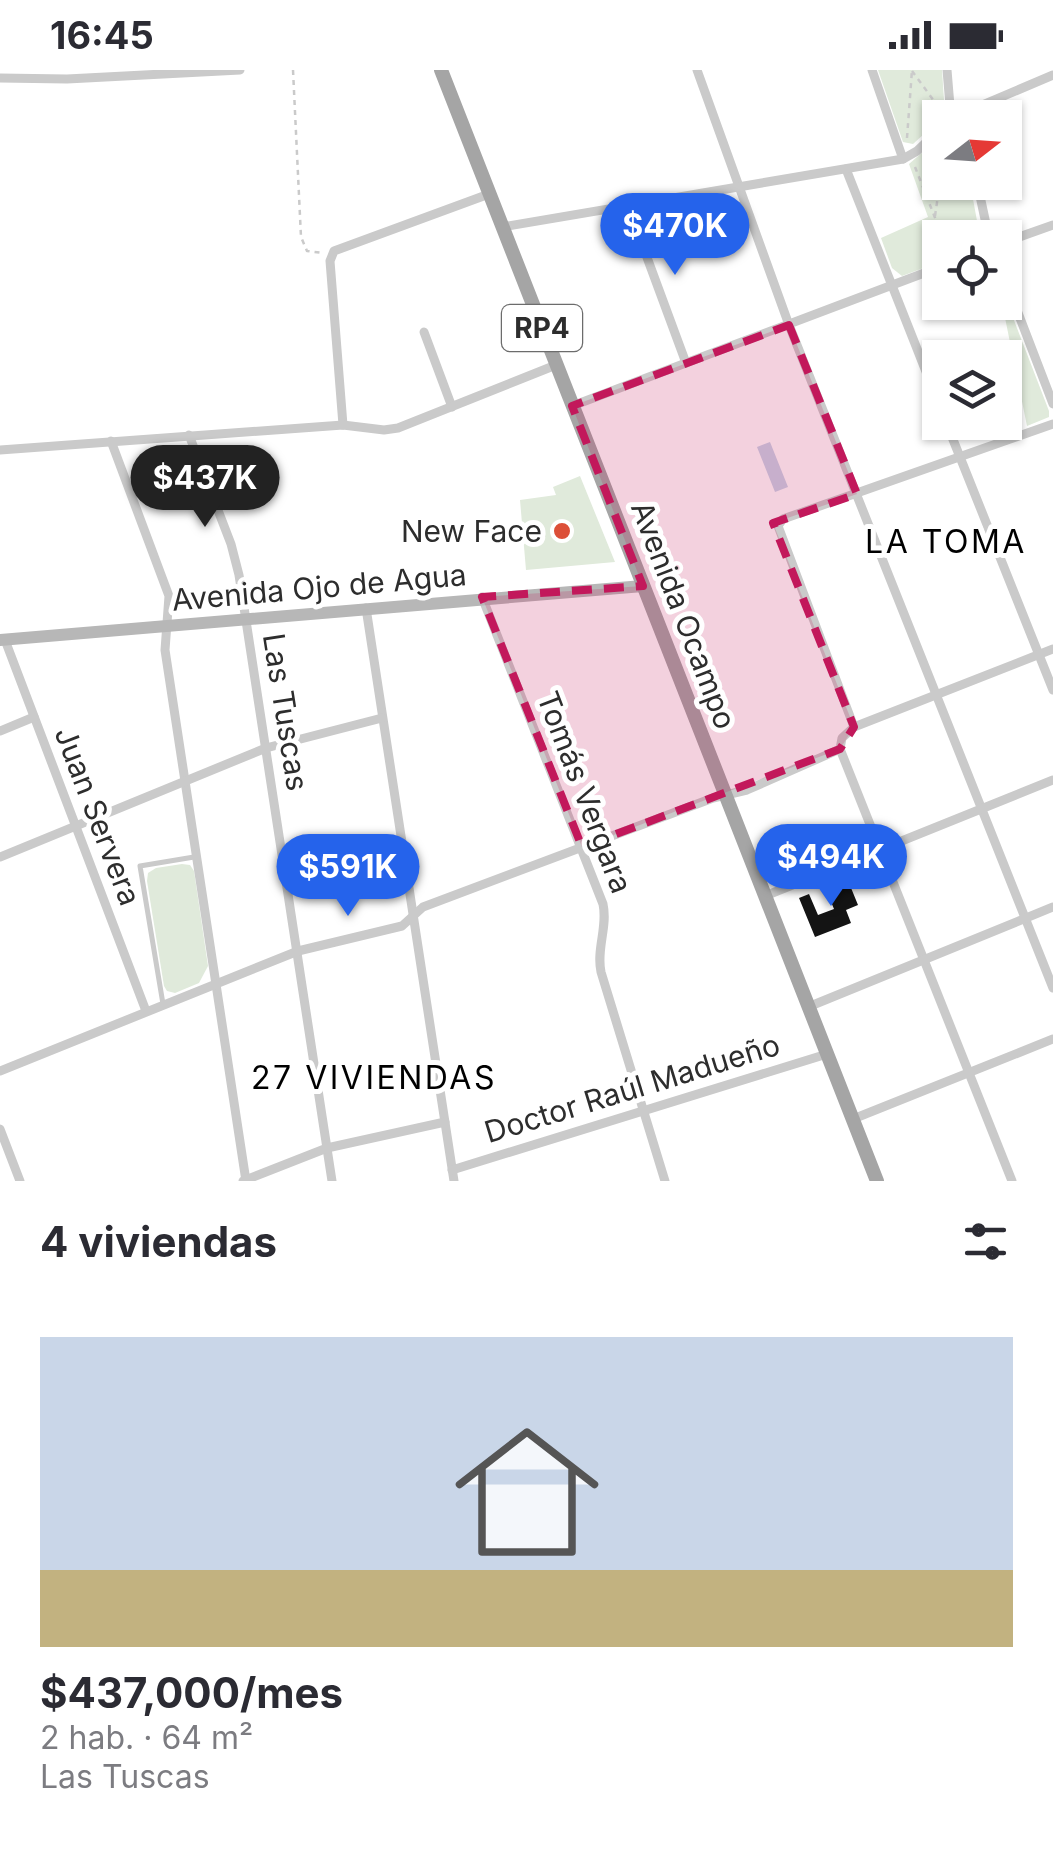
<!DOCTYPE html>
<html lang="es">
<head>
<meta charset="utf-8">
<style>
  :root { --surface:#fff; --page:#f2f2f3; --text:#2b2b33; --muted:#7c7c81; --accent:#2563eb }
  body { margin:0; font-family:Inter,sans-serif; background:var(--page); color:var(--text); height:100vh; display:flex; flex-direction:column; font-size:38px; white-space:nowrap }
  * { box-sizing:border-box; margin:0 }
  p { font-size:32px; color:var(--muted) }
  .icon { flex:none; width:55px; height:55px; fill:none; stroke:currentColor; stroke-width:2; stroke-linecap:round; stroke-linejoin:round }
  .map { position:relative; height:1111px; overflow:hidden }
  .drawer { display:flex; flex-direction:column; background:var(--surface); flex:1 }
  .drawer>* { flex:none }
  .needle { width:65px; rotate:73deg }
  .controls { position:absolute; left:922px; top:30px; display:grid; gap:20px }
  .controls a { display:grid; place-items:center; width:100px; height:100px; border-radius:0px; background:var(--surface); box-shadow:0 2px 8px #0004; font-size:50px }
  .price { position:absolute; translate:-50% -85px; padding:0 22px; border-radius:35px; background:var(--accent); color:#fff; font-size:32px; line-height:65px; filter:drop-shadow(0 2px 5px #0008) }
  .price::after { content:''; position:absolute; left:50%; top:60px; width:30px; height:22px; margin-left:-15px; background:inherit; clip-path:polygon(0 0,100% 0,50% 100%) }
  .price.on { background:#222; color:#fff }
  ul { padding:0; list-style:none }
  li { display:grid; align-content:center; gap:20px; height:530px; padding:0 40px }
  li span { display:grid; place-items:center; height:310px; border-radius:0px; color:#555 }
  li>.icon { margin-inline-start:auto }
  span .icon { width:180px; height:180px; fill:#fffc; stroke-width:1 }
  li b { font-size:42px }
  h2 { display:flex; justify-content:space-between; align-items:center; height:120px; padding:0 40px; font-size:42px }
  .status { display:flex; justify-content:space-between; align-items:center; height:70px; padding:0 50px; background:var(--surface); direction:ltr }
  .status svg { height:28px; fill:currentColor }
  .map>svg:first-child { display:block }
  .green { fill:#e0eadb }
  .water { fill:#c8d5e9 }
  .building { fill:#141414 }
  .lines { fill:none; stroke-linecap:round; stroke-linejoin:round }
  .path { stroke:#cacaca; stroke-width:2.5; stroke-dasharray:5 5; stroke-linecap:butt }
  .lane { stroke:#cacaca; stroke-width:5 }
  .street { stroke:#cacaca; stroke-width:9 }
  .secondary { stroke:#b7b7b7; stroke-width:12 }
  .primary { stroke:#a5a5a5; stroke-width:14 }
  .marked { fill:#c2185b; fill-opacity:0.2; stroke:#c2185b; stroke-width:8; stroke-dasharray:20 12; stroke-linejoin:round }
  .poi-dot { fill:#dc4f38; stroke:#fff; stroke-width:4 }
  .labels { text-anchor:middle; dominant-baseline:central; stroke-width:10; stroke-linejoin:round; paint-order:stroke }
  .shield { fill:#fff; stroke:#6c6c6c; stroke-width:2.5 }
  .shield-label { font-size:28px; font-weight:bold; fill:#2d2d2d }
  .poi-label { font-size:30px; fill:#2d2d2d; stroke:#fff; text-anchor:end }
  .street-label { font-size:30px; fill:#2d2d2d; stroke:#fff }
  .neighbourhood-label { font-size:32px; letter-spacing:2.5px; fill:#000; stroke:#fff }
</style>
</head>
<body>
<div class="status"><b>16:45</b><svg viewBox="0 0 49 12"><path d="M0 12V9h3v3zM5 12V6h3v6zM10 12V3h3v9zM15 12V0h3v12zM26 1h20v11H26zM47 4h2v5h-2z"/></svg></div>
<div class="map">
<svg width="1053" height="1111" viewBox="0 0 1053 1111">
  <rect width="100%" height="100%" fill="#fff"/>
  <!-- green -->
  <g class="green">
    <path d="M 878,0 L 942,0 L 945,45 L 913,74 L 903,72 Z"/>
    <path d="M 940,67 L 940,112 L 970,113 L 980,167 L 940,168 L 940,192 L 902,206 L 892,198 L 881,168 L 928,147 L 909,94 Z"/>
    <path d="M 1005,227 L 1049,341 L 1049,347 L 1027,356 L 1002,233 L 1005,232 Z"/>
    <path d="M 580,406 L 615,492 L 526,500 L 520,430 L 556,425 L 553,417 Z"/>
    <path d="M 182,794 L 190,795 L 194,801 L 208,896 L 199,913 L 175,923 L 167,921 L 164,916 L 147,811 L 148,803 L 156,798 Z"/>
  </g>
  <!-- water -->
  <path class="water" d="M 770,372 L 788,417 L 775,422 L 757,377 Z"/>
  <!-- building -->
  <g class="building">
    <path d="M 818,763 L 825,781 L 818,784 L 820,788 L 788,802 L 776,785 L 782,783 L 779,777 Z"/>
    <path d="M 847,808 L 858,835 L 846,840 L 851,853 L 815,867 L 799,828 L 809,824 L 818,845 L 834,839 L 825,817 Z"/>
  </g>
  <g class="lines">
    <!-- path -->
    <g class="path">
      <path d="M 293,0 L 301,167 L 307,181 L 323,183"/>
      <path d="M 912,1 L 940,39"/>
      <path d="M 907,68 L 912,0"/>
      <path d="M 915,97 L 943,168"/>
      <path d="M 935,146 L 940,112"/>
    </g>
    <!-- lane -->
    <path class="lane" d="M 163,934 L 140,796 L 194,787"/>
    <!-- street -->
    <g class="street">
      <path d="M 697,0 L 789,255 L 1053,918"/>
      <path d="M 872,0 L 903,89"/>
      <path d="M 947,0 L 951,48"/>
      <path d="M 0,8 L 67,9 L 240,0"/>
      <path d="M 952,48 L 1053,5"/>
      <path d="M 846,99 L 940,337"/>
      <path d="M 977,112 L 989,168"/>
      <path d="M 628,136 L 686,293"/>
      <path d="M 502,157 L 903,89 L 917,81 L 940,59"/>
      <path d="M 1005,172 L 1053,155"/>
      <path d="M 1005,209 L 1053,334"/>
      <path d="M 424,262 L 452,337"/>
      <path d="M 572,336 L 940,197"/>
      <path d="M 946,352 L 1053,620"/>
      <path d="M 343,355 L 330,191 L 334,181 L 489,124"/>
      <path d="M 189,365 L 231,474 L 239,505 L 332,1111"/>
      <path d="M 111,371 L 169,526 L 165,580 L 246,1111"/>
      <path d="M 0,380 L 343,355 L 384,360 L 398,358 L 556,295"/>
      <path d="M 482,527 L 603,834 C 608,857 596,879 601,902 L 665,1111"/>
      <path d="M 366,538 L 454,1111"/>
      <path d="M 5,570 L 146,941"/>
      <path d="M 854,657 L 778,456 L 783,449 L 1053,354"/>
      <path d="M 0,661 L 34,647"/>
      <path d="M 840,679 L 1012,1111"/>
      <path d="M 840,679 L 842,668 L 854,657 L 1053,579"/>
      <path d="M 0,787 L 266,678 L 382,648"/>
      <path d="M 765,826 L 1053,710"/>
      <path d="M 808,937 L 1053,837"/>
      <path d="M 0,1001 L 298,881 L 402,856 L 423,837 L 713,728 L 747,720 L 840,679"/>
      <path d="M 853,1049 L 1053,969"/>
      <path d="M 0,1059 L 20,1111"/>
      <path d="M 452,1100 L 827,984"/>
      <path d="M 243,1111 L 327,1078 L 445,1052"/>
    </g>
    <!-- secondary -->
    <path class="secondary" d="M 0,570 L 643,516"/>
    <!-- primary -->
    <path class="primary" d="M 441,0 L 877,1111"/>
  </g>
  <!-- marked area -->
  <path class="marked" d="M 789,255 L 857,424 L 773,453 L 854,657 L 840,679 L 582,777 L 482,527 L 643,516 L 572,336 Z"/>
  <!-- markers -->
  <circle class="poi-dot" cx="562" cy="461" r="10"/>
  <g class="labels">
    <!-- shield labels -->
    <rect class="shield" x="502" y="235" width="80" height="46" rx="8"/>
    <g class="shield-label">
      <text x="542" y="258">RP4</text>
    </g>
    <!-- poi labels -->
    <g class="poi-label">
      <text x="542" y="461">New Face</text>
    </g>
    <!-- street labels -->
    <g class="street-label">
      <text transform="translate(319 517) rotate(-5)">Avenida Ojo de Agua</text>
      <text transform="translate(684 545) rotate(69)">Avenida Ocampo</text>
      <text transform="translate(286 642) rotate(81)">Las Tuscas</text>
      <text transform="translate(585 722) rotate(69)">Tomás Vergara</text>
      <text transform="translate(98 746) rotate(69)">Juan Servera</text>
      <text transform="translate(632 1018) rotate(-17)">Doctor Raúl Madueño</text>
    </g>
    <!-- neighbourhood labels -->
    <g class="neighbourhood-label">
      <text x="946" y="471">LA TOMA</text>
      <text x="374" y="1007">27 VIVIENDAS</text>
    </g>
  </g>
</svg>
<div class="controls">
<a><svg class="needle" viewBox="-14 -14 28 28"><path d="M0-13l5 13h-10z" fill="#e53935"/><path d="M0 13l5-13h-10z" fill="#7c7c81"/></svg></a>
<a><svg class="icon" aria-label="locate" viewBox="0 0 24 24"><circle cx="12" cy="12" r="6"/><path d="M12 2v4M12 18v4M2 12h4M18 12h4"/></svg></a>
<a><svg class="icon" aria-label="layers" viewBox="0 0 24 24"><path d="M12 4l9 5-9 5-9-5zM3 14l9 5 9-5"/></svg></a>
</div>
<b class="price" style="left:675px;top:208px">$470K</b>
<b class="price on" style="left:205px;top:460px">$437K</b>
<b class="price" style="left:831px;top:839px">$494K</b>
<b class="price" style="left:348px;top:849px">$591K</b>
</div>
<section class="drawer">
<h2>4 viviendas<svg class="icon" aria-label="filters" viewBox="0 0 24 24"><path d="M4 7h16M4 17h16"/><circle cx="9" cy="7" r="2"/><circle cx="15" cy="17" r="2"/></svg></h2>
<ul>
<li><span style="background:linear-gradient(#c9d6e8 75%,#c2b280 0)"><svg class="icon" aria-label="home" viewBox="0 0 24 24"><path d="M3 11l9-7 9 7M6 9v11h12V9"/></svg></span><div><b>$437,000/mes</b><p>2 hab. · 64 m²</p><p>Las Tuscas</p></div></li>
</ul>
</section>
</body>
</html>
